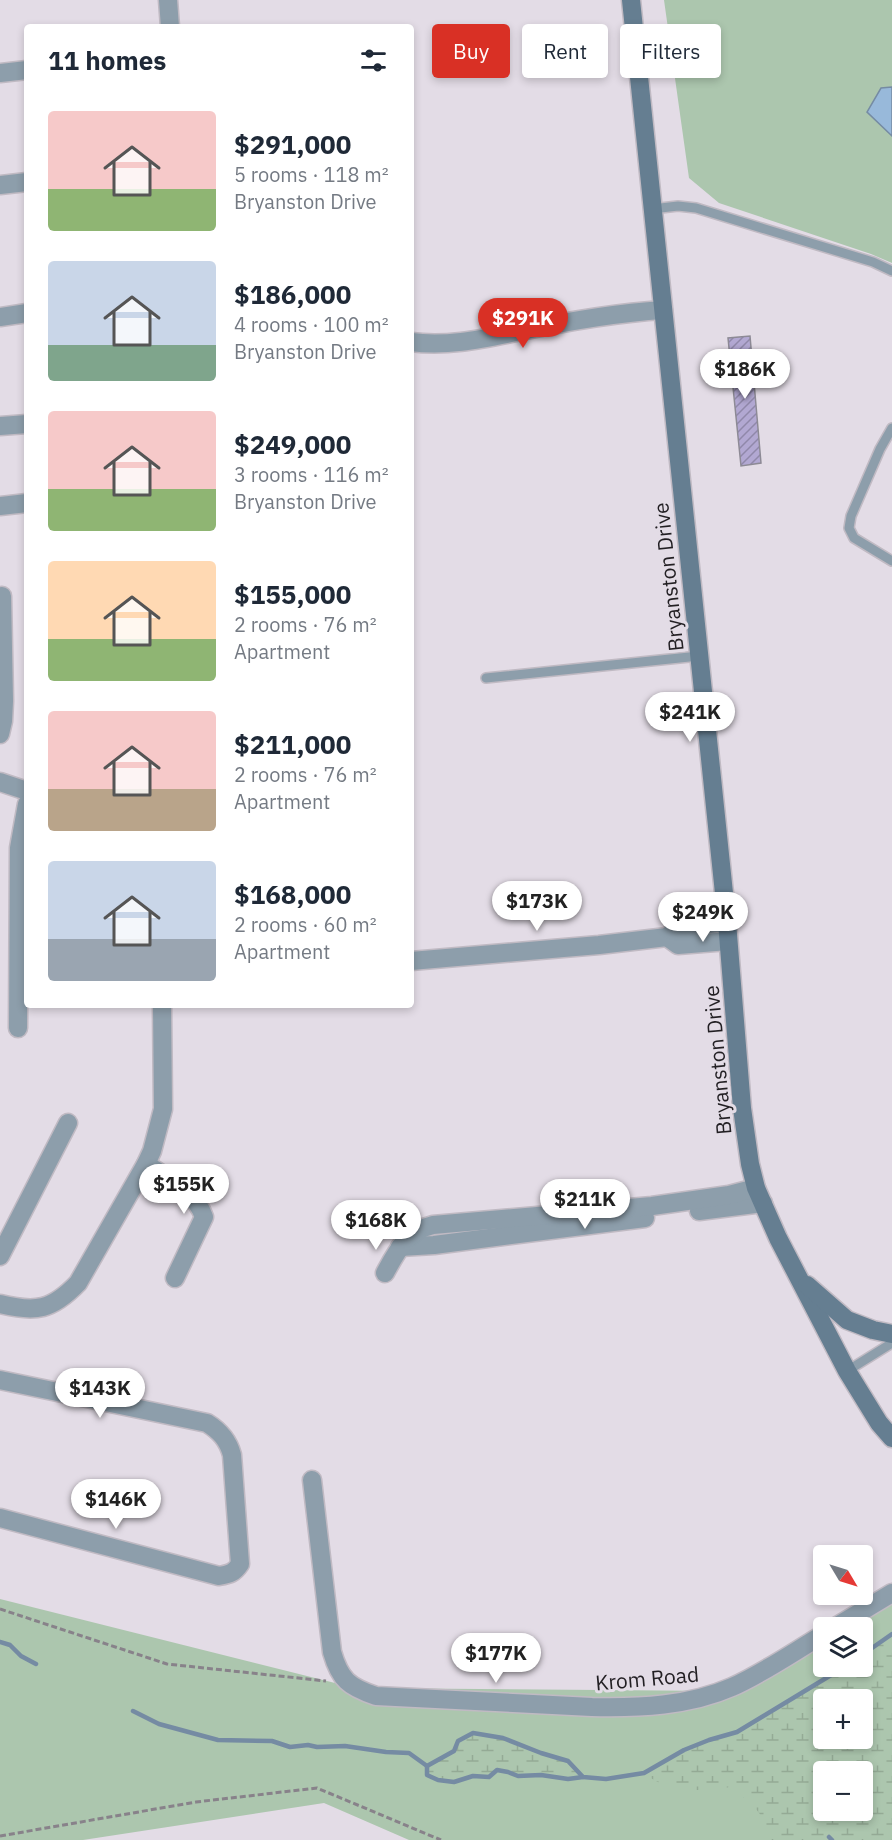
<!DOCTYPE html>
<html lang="en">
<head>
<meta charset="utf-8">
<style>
  :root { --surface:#fff; --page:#f2f2f3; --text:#1f2937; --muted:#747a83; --accent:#d93025 }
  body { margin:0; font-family:"IBM Plex Sans",sans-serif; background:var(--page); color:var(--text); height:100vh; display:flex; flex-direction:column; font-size:22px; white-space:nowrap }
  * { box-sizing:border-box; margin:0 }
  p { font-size:20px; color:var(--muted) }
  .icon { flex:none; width:33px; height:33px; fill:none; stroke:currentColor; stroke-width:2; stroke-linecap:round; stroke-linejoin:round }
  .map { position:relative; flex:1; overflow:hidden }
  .sheet { position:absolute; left:24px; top:24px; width:390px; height:984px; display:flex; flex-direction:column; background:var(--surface); border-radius:6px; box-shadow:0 3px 9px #0003 }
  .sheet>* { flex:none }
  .guide { position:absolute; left:432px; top:24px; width:369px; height:54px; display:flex; gap:12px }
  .needle { width:39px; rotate:128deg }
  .fabs { position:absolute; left:813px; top:1545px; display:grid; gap:12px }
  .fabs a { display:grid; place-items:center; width:60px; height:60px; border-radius:6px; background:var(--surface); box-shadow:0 3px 9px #0003; font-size:30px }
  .price { position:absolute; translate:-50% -51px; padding:0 14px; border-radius:21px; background:#fff; color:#222; font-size:20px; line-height:39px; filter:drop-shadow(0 2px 3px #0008) }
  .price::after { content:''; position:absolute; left:50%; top:36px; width:18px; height:14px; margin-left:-9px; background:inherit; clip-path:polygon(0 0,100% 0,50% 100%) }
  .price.selected { background:var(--accent); color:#fff }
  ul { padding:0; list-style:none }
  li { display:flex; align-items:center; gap:18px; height:150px; padding:0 24px }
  li span { display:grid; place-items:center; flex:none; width:168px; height:120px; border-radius:6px; color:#555 }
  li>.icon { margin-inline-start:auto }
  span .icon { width:72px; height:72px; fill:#fffc; stroke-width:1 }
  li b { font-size:26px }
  h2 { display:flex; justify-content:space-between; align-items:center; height:72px; padding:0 24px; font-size:26px }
  .chip { padding:0 21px; border-radius:6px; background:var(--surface); box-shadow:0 3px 9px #0003; font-size:21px; line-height:54px }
  .chip.selected { background:var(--accent); color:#fff }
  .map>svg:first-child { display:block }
  .green { fill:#acc6ae; fill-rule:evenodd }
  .wetland { fill:url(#wetland-marsh); fill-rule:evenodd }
  .water { fill:#98b9da; stroke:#758ba3; stroke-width:1.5 }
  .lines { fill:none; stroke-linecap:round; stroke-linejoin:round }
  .stream { stroke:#758ba3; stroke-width:4.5 }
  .building { fill:url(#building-hatch); stroke:#8d8a95; stroke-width:1.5 }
  .lane-casing { stroke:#c0bac3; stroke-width:12 }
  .street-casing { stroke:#c0bac3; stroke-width:21 }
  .secondary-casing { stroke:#c0bac3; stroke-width:21 }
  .path { stroke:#88828a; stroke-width:3; stroke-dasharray:6 3; stroke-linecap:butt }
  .lane { stroke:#8d9eab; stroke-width:9 }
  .street { stroke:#8d9eab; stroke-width:18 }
  .secondary { stroke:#657e91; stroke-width:18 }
  .labels { text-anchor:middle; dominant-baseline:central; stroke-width:6; stroke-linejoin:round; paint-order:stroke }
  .street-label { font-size:21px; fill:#221f23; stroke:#e3dce6 }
</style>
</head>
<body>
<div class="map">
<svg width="892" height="1840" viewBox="0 0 892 1840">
  <defs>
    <pattern id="wetland-marsh" width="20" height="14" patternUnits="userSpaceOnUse" patternTransform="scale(1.5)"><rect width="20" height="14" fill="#acc6ae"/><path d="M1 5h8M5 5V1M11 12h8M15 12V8" fill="none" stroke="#94aa95"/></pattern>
    <pattern id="building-hatch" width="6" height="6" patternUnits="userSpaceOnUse" patternTransform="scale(1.5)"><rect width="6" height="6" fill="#b2a8d2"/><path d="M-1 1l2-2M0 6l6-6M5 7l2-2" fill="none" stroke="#9088aa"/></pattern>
  </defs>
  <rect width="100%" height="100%" fill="#e3dce6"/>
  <!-- green -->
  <g class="green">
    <path d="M 664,0 L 892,0 L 892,263 L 871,254 L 719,203 L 689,178 Z"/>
    <path d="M 892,1594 L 892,1840 L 409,1840 L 324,1803 L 83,1840 L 0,1840 L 0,1599 L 355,1688 L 723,1691 L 823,1633 L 824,1666 L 862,1666 L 862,1628 L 833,1627 ZM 824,1700 L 862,1700 L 862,1738 L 824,1738 ZM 824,1772 L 862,1772 L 862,1810 L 824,1810 Z"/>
  </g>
  <!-- wetland -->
  <g class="wetland">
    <path d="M 882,1641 L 890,1646 L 892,1657 L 892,1840 L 768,1840 C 770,1816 747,1800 730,1787 C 702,1792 667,1793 644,1773 L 684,1750 L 709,1740 L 737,1732 L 846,1667 L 862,1666 L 863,1655 ZM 824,1700 L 862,1700 L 862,1738 L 824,1738 ZM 824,1772 L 862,1772 L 862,1810 L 824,1810 Z"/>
    <path d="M 473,1733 L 503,1738 L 541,1753 L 568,1761 L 583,1777 L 568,1779 L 541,1775 L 518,1776 L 508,1772 L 497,1770 L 489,1777 L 473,1776 L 454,1782 L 438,1780 L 427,1775 L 427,1766 L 454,1751 L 458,1741 Z"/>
  </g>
  <!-- water -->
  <path class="water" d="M 892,87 L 892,136 L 867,112 L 881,88 Z"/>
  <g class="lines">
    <!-- stream -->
    <g class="stream">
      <path d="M 0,1642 L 10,1645 L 21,1656 L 36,1664"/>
      <path d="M 862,1655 L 892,1634"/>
      <path d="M 133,1711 L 159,1724 L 218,1740 L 272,1741 L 290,1747 L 308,1745 L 317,1747 L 345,1746 L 386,1752 L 409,1753 L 427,1766 L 454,1751 L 458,1741 L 473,1733 L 503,1738 L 541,1753 L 568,1761 L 583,1777 L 606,1779 L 644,1773 L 684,1750 L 709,1740 L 737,1732 L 846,1666"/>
      <path d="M 427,1766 L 427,1775 L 438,1780 L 454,1782 L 473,1776 L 489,1777 L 497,1770 L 508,1772 L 518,1776 L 541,1775 L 568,1779 L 583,1777"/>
      <path d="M 829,1837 L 832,1840"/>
    </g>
  </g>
  <!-- building -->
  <path class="building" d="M 750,336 L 761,463 L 741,466 L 728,338 Z"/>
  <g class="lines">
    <!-- lane casing -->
    <g class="lane-casing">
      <g id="lane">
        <path d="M 652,209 L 678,206 L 696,208 L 873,262 L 892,271"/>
        <path d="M 892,428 L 880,449 L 851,516 L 849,528 L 854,538 L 892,561"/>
        <path d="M 486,678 L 699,656"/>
        <path d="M 847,1371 L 892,1343"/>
      </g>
    </g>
    <!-- street casing -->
    <g class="street-casing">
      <g id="street">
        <path d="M 168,0 L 170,27"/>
        <path d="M 0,73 L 27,70"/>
        <path d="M 0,185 L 27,182"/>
        <path d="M 0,317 L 27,313"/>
        <path d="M 411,342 C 447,347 482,339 516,332 C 564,322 614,313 663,310"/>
        <path d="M 0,426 L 27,424"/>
        <path d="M 0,506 L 27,503"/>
        <path d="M 0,734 L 3,721 L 4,701 L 2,596"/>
        <path d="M 0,782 L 27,791"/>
        <path d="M 667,937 L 678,945 L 728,941"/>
        <path d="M 411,961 L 599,945 L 667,937 L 678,928 L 727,922"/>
        <path d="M 18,1028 L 19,848 L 27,804"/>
        <path d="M 146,1164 C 168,1179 195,1191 204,1217 L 175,1278"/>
        <path d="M 699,1211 L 763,1203"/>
        <path d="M 400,1247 L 434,1245 L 645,1218"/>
        <path d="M 0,1256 L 68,1123"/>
        <path d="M 385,1273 C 397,1251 407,1231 433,1225 L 652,1206 L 729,1195 L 756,1188"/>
        <path d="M 0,1304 C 36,1313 52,1310 78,1283 L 146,1164 L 152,1151 L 163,1109 L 162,1005"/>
        <path d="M 0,1380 L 207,1423 C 220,1431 228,1440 232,1455 L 240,1564 C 234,1573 230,1574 219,1576 L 0,1518"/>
        <path d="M 312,1480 L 332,1652 C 340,1680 349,1687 376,1696 L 592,1707 C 639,1708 689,1706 732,1687 C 762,1674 795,1651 824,1634"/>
        <path d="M 834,1628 L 892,1593"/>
      </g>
    </g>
    <!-- secondary casing -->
    <g class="secondary-casing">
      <g id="secondary">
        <path d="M 631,0 L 727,922 L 742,1108 L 750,1164 L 756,1188 L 778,1238 L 847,1371 L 879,1423 L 892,1438"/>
        <path d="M 807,1285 L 847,1320 L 873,1330 L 892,1334"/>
      </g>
    </g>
    <!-- path -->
    <g class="path">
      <path d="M 0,1609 L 167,1664 L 326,1681"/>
      <path d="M 0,1836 L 196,1802 L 317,1788 L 441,1840"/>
    </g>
    <!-- lane -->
    <use href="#lane" class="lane"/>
    <!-- street -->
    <use href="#street" class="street"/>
    <!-- secondary -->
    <use href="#secondary" class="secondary"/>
  </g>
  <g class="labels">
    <!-- street labels -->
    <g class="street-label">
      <text transform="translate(668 577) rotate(-96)">Bryanston Drive</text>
      <text transform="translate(717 1060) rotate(-95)">Bryanston Drive</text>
      <text transform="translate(647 1678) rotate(-5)">Krom Road</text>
    </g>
  </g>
</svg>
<div class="fabs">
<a><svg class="needle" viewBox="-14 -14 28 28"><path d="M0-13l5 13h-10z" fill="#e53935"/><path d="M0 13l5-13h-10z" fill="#747a83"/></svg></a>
<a><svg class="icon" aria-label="layers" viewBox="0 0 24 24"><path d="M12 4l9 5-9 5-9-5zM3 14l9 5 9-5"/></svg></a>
<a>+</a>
<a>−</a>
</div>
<b class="price selected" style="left:523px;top:349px">$291K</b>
<b class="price" style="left:745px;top:400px">$186K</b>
<b class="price" style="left:690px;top:743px">$241K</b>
<b class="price" style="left:537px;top:932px">$173K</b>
<b class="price" style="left:703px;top:943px">$249K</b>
<b class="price" style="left:184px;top:1215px">$155K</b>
<b class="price" style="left:585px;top:1230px">$211K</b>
<b class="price" style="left:376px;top:1251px">$168K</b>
<b class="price" style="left:100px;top:1419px">$143K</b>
<b class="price" style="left:116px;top:1530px">$146K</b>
<b class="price" style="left:496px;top:1684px">$177K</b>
<div class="guide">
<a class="chip selected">Buy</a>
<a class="chip">Rent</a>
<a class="chip">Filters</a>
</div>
<section class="sheet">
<h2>11 homes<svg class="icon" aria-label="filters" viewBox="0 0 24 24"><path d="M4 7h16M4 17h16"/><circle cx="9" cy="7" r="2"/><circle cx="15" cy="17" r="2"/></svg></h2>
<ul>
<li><span style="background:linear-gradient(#f6c9c9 65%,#8fb573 0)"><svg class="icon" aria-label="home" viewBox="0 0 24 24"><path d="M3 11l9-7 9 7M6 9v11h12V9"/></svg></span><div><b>$291,000</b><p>5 rooms · 118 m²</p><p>Bryanston Drive</p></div></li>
<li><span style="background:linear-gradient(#c9d6e8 70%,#7fa58c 0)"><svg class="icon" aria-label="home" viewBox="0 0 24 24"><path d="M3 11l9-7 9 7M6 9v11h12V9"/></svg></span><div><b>$186,000</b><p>4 rooms · 100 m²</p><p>Bryanston Drive</p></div></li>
<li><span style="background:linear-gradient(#f6c9c9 65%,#8fb573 0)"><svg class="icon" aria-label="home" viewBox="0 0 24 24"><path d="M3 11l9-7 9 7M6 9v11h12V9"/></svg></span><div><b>$249,000</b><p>3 rooms · 116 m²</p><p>Bryanston Drive</p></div></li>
<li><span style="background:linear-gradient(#ffd9b3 65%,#8fb573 0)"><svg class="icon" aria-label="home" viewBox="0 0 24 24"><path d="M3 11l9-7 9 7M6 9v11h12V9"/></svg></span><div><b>$155,000</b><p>2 rooms · 76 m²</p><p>Apartment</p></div></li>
<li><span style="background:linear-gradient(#f6c9c9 65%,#b9a48a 0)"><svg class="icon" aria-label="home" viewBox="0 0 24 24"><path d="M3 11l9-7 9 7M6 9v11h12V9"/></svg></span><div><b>$211,000</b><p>2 rooms · 76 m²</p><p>Apartment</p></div></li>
<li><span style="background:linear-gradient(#c9d6e8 65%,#9aa5b1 0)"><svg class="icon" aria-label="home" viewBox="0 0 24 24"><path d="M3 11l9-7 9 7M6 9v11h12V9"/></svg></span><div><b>$168,000</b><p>2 rooms · 60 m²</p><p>Apartment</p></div></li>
</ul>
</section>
</div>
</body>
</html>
